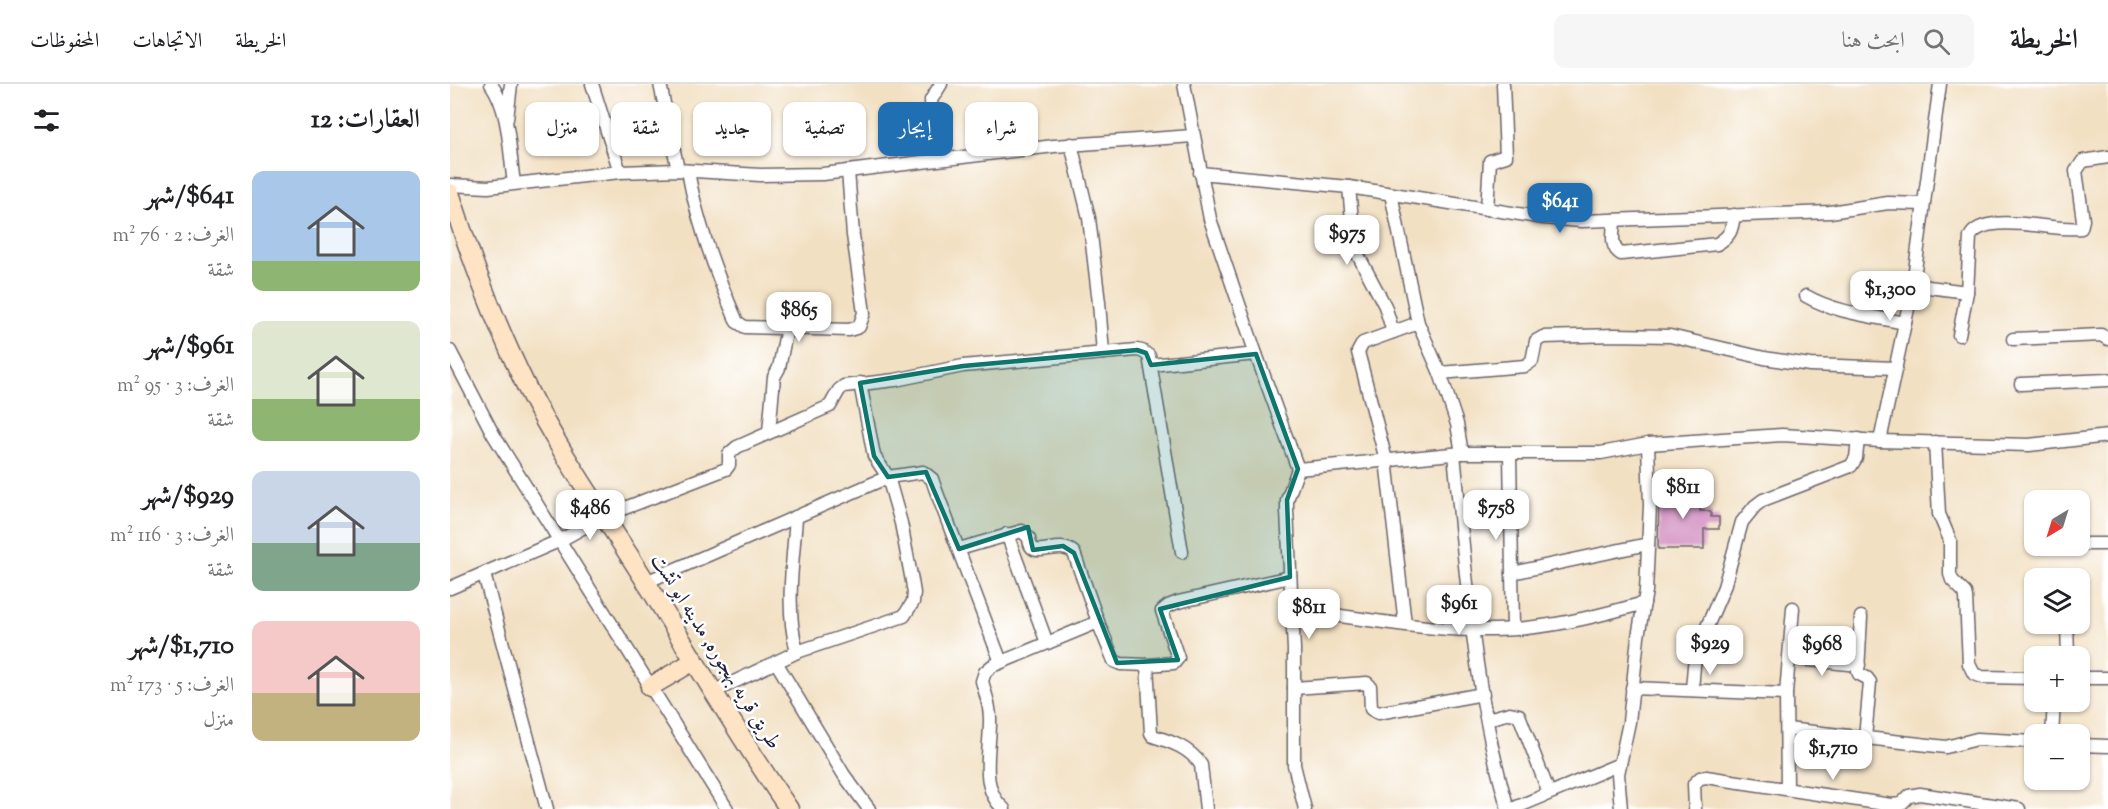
<!DOCTYPE html>
<html lang="ar">
<head>
<meta charset="utf-8">
<style>
  :root { --surface:#fff; --page:#f6f6f6; --text:#202124; --muted:#757577; --line:#e0e0e0; --accent:#1f6fb2 }
  body { margin:0; font-family:"Sorts Mill Goudy",Amiri,serif; background:var(--page); color:var(--text); direction:rtl; height:100vh; display:flex; flex-direction:column; font-size:22px; white-space:nowrap }
  * { box-sizing:border-box; margin:0 }
  p { font-size:20px; color:var(--muted) }
  .icon { flex:none; width:33px; height:33px; fill:none; stroke:currentColor; stroke-width:2; stroke-linecap:round; stroke-linejoin:round }
  .map { position:relative; flex:1; overflow:hidden; direction:ltr }
  .sheet { display:flex; flex-direction:column; background:var(--surface); width:450px }
  .sheet>* { flex:none }
  .banner { position:absolute; left:18px; top:18px; width:570px; height:54px; direction:rtl; display:flex; gap:12px }
  .needle { width:39px; rotate:218deg }
  .buttons { position:absolute; left:1574px; top:406px; display:grid; gap:12px }
  .buttons a { display:grid; place-items:center; width:66px; height:66px; border-radius:12px; background:var(--surface); box-shadow:0 2px 4px #0004; font-size:30px }
  .price { position:absolute; translate:-50% -51px; padding:0 14px; border-radius:12px; background:#fff; color:#222; font-size:20px; line-height:39px; filter:drop-shadow(0 2px 3px #0008) }
  .price::after { content:''; position:absolute; left:50%; top:36px; width:18px; height:14px; margin-left:-9px; background:inherit; clip-path:polygon(0 0,100% 0,50% 100%) }
  .price.on { background:var(--accent); color:#fff }
  ul { padding:0; list-style:none }
  li { display:flex; align-items:center; gap:18px; height:150px; padding:0 30px }
  li span { display:grid; place-items:center; flex:none; width:168px; height:120px; border-radius:12px; color:#555 }
  li>.icon { margin-inline-start:auto }
  span .icon { width:72px; height:72px; fill:#fffc; stroke-width:1 }
  li b { font-size:26px }
  h2 { display:flex; justify-content:space-between; align-items:center; height:72px; padding:0 30px; font-size:26px }
  .pill { padding:0 21px; border-radius:12px; background:var(--surface); box-shadow:0 2px 4px #0004; font-size:21px; line-height:54px }
  .pill.on { background:var(--accent); color:#fff }
  header { display:flex; align-items:center; gap:36px; box-sizing:border-box; height:84px; padding:0 30px; background:var(--surface); border-bottom:2px solid var(--line) }
  header strong { font-size:28px }
  nav { display:flex; gap:33px; margin-inline-start:auto; font-size:21px }
  .search { width:420px; height:54px; background:var(--page); display:flex; align-items:center; gap:15px; box-sizing:border-box; padding:0 21px; border-radius:12px; color:var(--muted); font-size:22px }
  main { display:flex; flex:1; min-height:0 }
  .map>svg:first-child { display:block }
  .building { fill:#d08abf }
  .lines { fill:none; stroke-linecap:round; stroke-linejoin:round }
  .street-casing { stroke:#6b646a; stroke-width:15 }
  .secondary-casing { stroke:#6b646a; stroke-width:21 }
  .street { stroke:#fff; stroke-width:12 }
  .secondary { stroke:#fee4c5; stroke-width:18 }
  .marked { fill:#0f766e; fill-opacity:0.2; stroke:#0f766e; stroke-width:4.5; stroke-linejoin:round }
  .labels { text-anchor:middle; dominant-baseline:central; stroke-width:5; stroke-linejoin:round; paint-order:stroke }
  .street-label { font-size:21px; fill:#22223b; stroke:#fff }
</style>
</head>
<body>
<header>
<strong>الخريطة</strong>
<div class="search"><svg class="icon" aria-label="search" viewBox="0 0 24 24"><circle cx="10" cy="10" r="6"/><path d="M15 15l6 6"/></svg>ابحث هنا</div>
<nav><a>الخريطة</a><a>الاتجاهات</a><a>المحفوظات</a></nav>
</header>
<main>
<div class="map">
<svg width="1658" height="725" viewBox="0 0 1658 725">
  <rect width="100%" height="100%" fill="#fff"/>
  <filter id="ink" filterUnits="userSpaceOnUse"><feTurbulence type="fractalNoise" baseFrequency=".0167" numOctaves="2"/><feDisplacementMap in="SourceGraphic" scale="12" xChannelSelector="R" yChannelSelector="G"/><feConvolveMatrix kernelMatrix="1 2 1 2 8 2 1 2 1" color-interpolation-filters="sRGB"/></filter>
  <filter id="wash" filterUnits="userSpaceOnUse"><feTurbulence type="fractalNoise" baseFrequency=".008" numOctaves="4" result="noise"/><feDisplacementMap in="SourceGraphic" scale="24" xChannelSelector="R" yChannelSelector="G"/><feGaussianBlur stdDeviation="1.35" result="paint"/><feColorMatrix in="noise" values="0 0 0 0 0 0 0 0 0 0 0 0 0 0 0 0 0 1.4 0 .05"/><feComposite in="paint" operator="in"/></filter>
  <g filter="url(#wash)">
    <rect width="100%" height="100%" fill="#f2e0c2"/>
    <g id="blocks">
      <!-- building -->
      <path class="building" d="M 1209,406 L 1251,407 L 1250,427 L 1261,427 L 1261,433 L 1269,433 L 1269,445 L 1254,445 L 1254,465 L 1208,465 Z"/>
    </g>
  </g>
  <g filter="url(#ink)">
    <use href="#blocks" fill-opacity="0" stroke="#6b646a" stroke-width="1.5"/>
    <g class="lines">
      <!-- street casing -->
      <g class="street-casing">
        <g id="street">
          <path d="M 41,0 C 60,27 59,67 64,99"/>
          <path d="M 142,0 L 170,88"/>
          <path d="M 210,0 L 228,86"/>
          <path d="M 734,0 L 760,135 L 806,270"/>
          <path d="M 57,35 L 61,0"/>
          <path d="M 621,60 L 639,134 L 649,219 L 653,269"/>
          <path d="M 484,76 L 481,16 L 491,0"/>
          <path d="M 238,87 C 247,139 266,190 287,238 L 295,243 L 399,246 L 409,243 L 414,229 L 403,151 L 398,87"/>
          <path d="M 750,89 L 899,103 L 1094,134 L 1132,137 L 1380,128 L 1438,119 L 1473,120"/>
          <path d="M 0,101 L 38,103 L 170,88 L 228,86 L 310,91 L 373,90 L 604,62 L 743,52"/>
          <path d="M 899,103 L 904,158 L 908,171 L 935,222 L 943,248"/>
          <path d="M 941,110 L 968,239 L 990,289 L 1007,340 L 1012,369"/>
          <path d="M 1037,125 L 1040,77 L 1056,72 L 1053,0"/>
          <path d="M 1164,136 C 1164,148 1159,163 1171,170 L 1267,160 C 1280,152 1282,147 1284,131"/>
          <path d="M 1463,201 L 1490,0"/>
          <path d="M 1356,212 C 1386,229 1422,232 1455,239"/>
          <path d="M 1509,251 L 1517,208 L 1520,153 C 1533,126 1606,148 1631,144 L 1633,136 L 1626,87 L 1633,77 L 1658,73"/>
          <path d="M 1563,255 L 1651,251 L 1658,255"/>
          <path d="M 0,267 L 43,350 L 277,725"/>
          <path d="M 701,281 L 806,270 L 848,385 L 1012,369 L 1151,369 L 1198,360 L 1332,351 L 1430,357 L 1579,361 L 1658,352"/>
          <path d="M 990,289 L 1075,282 L 1082,277 L 1086,257 L 1093,253 L 1165,251 L 1220,252 L 1314,274 L 1360,281 L 1446,284"/>
          <path d="M 1571,300 L 1658,296"/>
          <path d="M 319,348 L 324,293 L 329,284 L 337,244"/>
          <path d="M 1430,357 L 1463,201 L 1517,208"/>
          <path d="M 1485,358 L 1489,430 L 1500,456 L 1500,490 L 1502,496 L 1515,509 L 1516,513 L 1519,580 L 1524,590 L 1532,593 L 1584,594"/>
          <path d="M 1004,370 C 1016,489 1024,611 1058,725"/>
          <path d="M 1060,370 L 1063,544"/>
          <path d="M 848,385 L 837,416 L 837,427 L 844,565 L 844,681 L 855,725"/>
          <path d="M 346,433 C 343,480 335,522 347,568"/>
          <path d="M 557,450 L 597,559"/>
          <path d="M 1583,460 L 1584,460"/>
          <path d="M 1629,460 L 1658,460"/>
          <path d="M 509,465 L 572,447 L 579,454 C 580,480 608,454 624,469 L 648,538"/>
          <path d="M 1062,489 L 1198,460"/>
          <path d="M 34,490 L 97,725"/>
          <path d="M 196,498 L 438,393 L 473,388 L 482,395 L 485,404 L 551,578"/>
          <path d="M 0,504 L 111,456 L 154,432 L 276,385 L 279,381 L 279,370 L 287,363 L 380,322 L 389,306 L 394,302 L 445,296 L 513,282 L 687,266 L 692,267 L 699,272 L 732,468"/>
          <path d="M 842,525 C 916,535 1002,552 1076,544 C 1117,540 1155,530 1194,519"/>
          <path d="M 1411,533 L 1408,587 L 1409,590 L 1417,594 L 1420,598 L 1415,654"/>
          <path d="M 955,540 L 936,376 L 908,268 L 913,259 L 968,239"/>
          <path d="M 1617,540 L 1618,573"/>
          <path d="M 1339,574 L 1409,581"/>
          <path d="M 326,578 L 394,691 L 419,725"/>
          <path d="M 1629,594 L 1658,594"/>
          <path d="M 844,604 L 917,599 L 920,602 L 921,625 L 928,629 L 1033,610"/>
          <path d="M 1182,604 L 1336,610"/>
          <path d="M 1242,606 L 1244,582 L 1247,566 L 1274,503 L 1292,438 L 1305,422 L 1313,416 L 1401,382 L 1406,374 L 1408,355"/>
          <path d="M 263,608 L 347,568 L 454,532 L 463,518 L 464,509 L 462,497 L 451,439 L 438,393 L 424,372 L 410,299"/>
          <path d="M 1037,635 L 1060,629 L 1069,631 L 1099,709"/>
          <path d="M 1337,645 L 1496,663 L 1527,655 L 1584,658"/>
          <path d="M 1602,651 L 1604,618"/>
          <path d="M 1629,661 L 1658,662"/>
          <path d="M 1337,705 L 1336,610 L 1343,524"/>
          <path d="M 554,725 C 528,704 541,664 540,634 C 540,621 535,609 532,597 L 535,588 L 542,582 L 648,538 L 664,577 L 671,580 L 697,581"/>
          <path d="M 756,725 L 751,681 C 740,664 722,658 703,652 L 701,649 L 697,581 L 724,579 L 728,574 L 712,527 L 718,522 L 728,518 L 840,493"/>
          <path d="M 1062,725 L 1170,680"/>
          <path d="M 1171,725 L 1168,690 L 1179,638 L 1188,553 L 1196,507 L 1200,421 L 1198,360"/>
          <path d="M 1245,725 L 1244,700 L 1250,694 L 1256,693 L 1441,721 L 1451,720 L 1459,712 L 1470,710 L 1569,725"/>
        </g>
      </g>
      <!-- secondary casing -->
      <g class="secondary-casing">
        <g id="secondary">
          <path d="M 0,109 C 21,176 46,241 77,304 C 111,371 156,434 196,498 C 243,574 288,651 339,725"/>
          <path d="M 200,603 L 244,577"/>
        </g>
      </g>
      <!-- street -->
      <use href="#street" class="street"/>
      <!-- secondary -->
      <use href="#secondary" class="secondary"/>
    </g>
  </g>
  <!-- marked area -->
  <path class="marked" d="M 687,266 L 696,269 L 701,281 L 806,270 L 848,385 L 837,416 L 840,493 L 710,525 L 728,576 L 667,579 L 624,469 L 613,462 L 583,466 L 578,443 L 509,465 L 476,388 L 438,393 L 424,372 L 410,299 L 513,282 Z"/>
  <g class="labels">
    <!-- street labels -->
    <g class="street-label">
      <text transform="translate(265 568) rotate(58)">طريق قريه بهجوره, مدينه ابو تشت</text>
    </g>
  </g>
</svg>
<div class="buttons">
<a><svg class="needle" viewBox="-14 -14 28 28"><path d="M0-13l5 13h-10z" fill="#e53935"/><path d="M0 13l5-13h-10z" fill="#757577"/></svg></a>
<a><svg class="icon" aria-label="layers" viewBox="0 0 24 24"><path d="M12 4l9 5-9 5-9-5zM3 14l9 5 9-5"/></svg></a>
<a>+</a>
<a>−</a>
</div>
<b class="price on" style="left:1110px;top:150px">$641</b>
<b class="price" style="left:897px;top:182px">$975</b>
<b class="price" style="left:1440px;top:238px">$1,300</b>
<b class="price" style="left:349px;top:259px">$865</b>
<b class="price" style="left:1233px;top:436px">$811</b>
<b class="price" style="left:140px;top:457px">$486</b>
<b class="price" style="left:1046px;top:457px">$758</b>
<b class="price" style="left:1009px;top:552px">$961</b>
<b class="price" style="left:859px;top:556px">$811</b>
<b class="price" style="left:1260px;top:592px">$929</b>
<b class="price" style="left:1372px;top:593px">$968</b>
<b class="price" style="left:1383px;top:697px">$1,710</b>
<div class="banner">
<a class="pill">شراء</a>
<a class="pill on">إيجار</a>
<a class="pill">تصفية</a>
<a class="pill">جديد</a>
<a class="pill">شقة</a>
<a class="pill">منزل</a>
</div>
</div>
<section class="sheet">
<h2>العقارات: 12<svg class="icon" aria-label="filters" viewBox="0 0 24 24"><path d="M4 7h16M4 17h16"/><circle cx="9" cy="7" r="2"/><circle cx="15" cy="17" r="2"/></svg></h2>
<ul>
<li><span style="background:linear-gradient(#a9c7e8 75%,#8fb573 0)"><svg class="icon" aria-label="home" viewBox="0 0 24 24"><path d="M3 11l9-7 9 7M6 9v11h12V9"/></svg></span><div><b>$641/شهر</b><p>الغرف: 2 · 76 m²</p><p>شقة</p></div></li>
<li><span style="background:linear-gradient(#dfe7d0 65%,#8fb573 0)"><svg class="icon" aria-label="home" viewBox="0 0 24 24"><path d="M3 11l9-7 9 7M6 9v11h12V9"/></svg></span><div><b>$961/شهر</b><p>الغرف: 3 · 95 m²</p><p>شقة</p></div></li>
<li><span style="background:linear-gradient(#c9d6e8 60%,#7fa58c 0)"><svg class="icon" aria-label="home" viewBox="0 0 24 24"><path d="M3 11l9-7 9 7M6 9v11h12V9"/></svg></span><div><b>$929/شهر</b><p>الغرف: 3 · 116 m²</p><p>شقة</p></div></li>
<li><span style="background:linear-gradient(#f6c9c9 60%,#c2b280 0)"><svg class="icon" aria-label="home" viewBox="0 0 24 24"><path d="M3 11l9-7 9 7M6 9v11h12V9"/></svg></span><div><b>$1,710/شهر</b><p>الغرف: 5 · 173 m²</p><p>منزل</p></div></li>
</ul>
</section>
</main>
</body>
</html>
